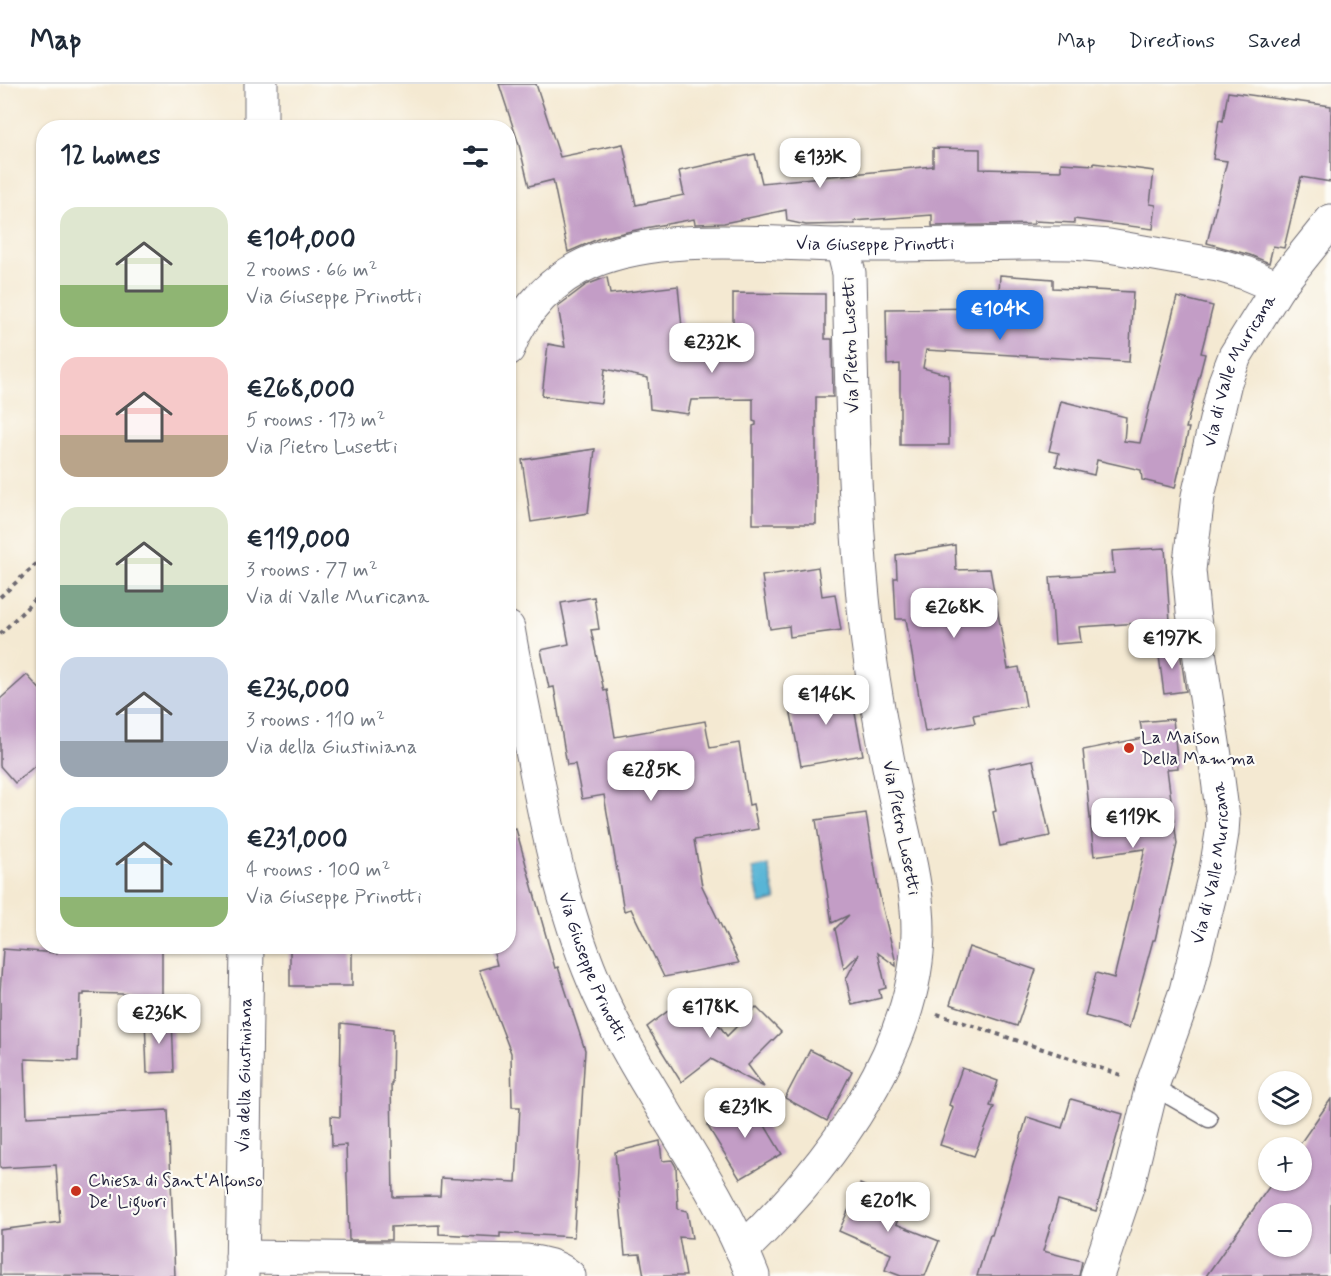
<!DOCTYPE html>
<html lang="en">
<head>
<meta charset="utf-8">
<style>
  :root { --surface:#fff; --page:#f2f2f3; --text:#1f2937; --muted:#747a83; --line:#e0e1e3; --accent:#1a73e8 }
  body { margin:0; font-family:Mynerve,sans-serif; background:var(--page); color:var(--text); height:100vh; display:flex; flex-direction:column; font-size:22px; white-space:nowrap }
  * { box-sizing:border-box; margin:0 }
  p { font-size:20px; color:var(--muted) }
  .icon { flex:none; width:33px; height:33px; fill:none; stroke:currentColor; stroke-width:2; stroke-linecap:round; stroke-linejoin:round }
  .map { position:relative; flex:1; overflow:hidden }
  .sheet { position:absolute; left:36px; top:36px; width:480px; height:834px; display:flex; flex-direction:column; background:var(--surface); border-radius:24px; box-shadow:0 2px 4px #0004 }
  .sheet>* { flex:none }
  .tools { position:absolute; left:1258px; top:987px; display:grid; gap:12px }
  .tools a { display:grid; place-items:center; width:54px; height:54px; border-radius:50%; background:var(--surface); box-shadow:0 2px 4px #0004; font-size:30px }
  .price { position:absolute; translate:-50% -51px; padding:0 14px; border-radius:12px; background:#fff; color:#222; font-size:20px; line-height:39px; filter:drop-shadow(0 2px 3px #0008) }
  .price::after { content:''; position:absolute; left:50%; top:36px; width:18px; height:14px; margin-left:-9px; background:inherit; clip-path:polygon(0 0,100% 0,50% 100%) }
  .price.on { background:var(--accent); color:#fff }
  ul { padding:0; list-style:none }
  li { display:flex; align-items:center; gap:18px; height:150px; padding:0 24px }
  li span { display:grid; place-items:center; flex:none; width:168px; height:120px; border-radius:18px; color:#555 }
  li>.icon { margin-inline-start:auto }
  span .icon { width:72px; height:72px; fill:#fffc; stroke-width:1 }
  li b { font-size:26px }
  h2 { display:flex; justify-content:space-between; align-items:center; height:72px; padding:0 24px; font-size:26px }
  header { display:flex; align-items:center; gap:36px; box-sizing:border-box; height:84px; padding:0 30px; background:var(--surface); border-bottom:2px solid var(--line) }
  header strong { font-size:28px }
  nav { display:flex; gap:33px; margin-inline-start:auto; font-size:21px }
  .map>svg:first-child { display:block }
  .water { fill:#58b5d6; stroke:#3d6c88; stroke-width:1.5 }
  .building { fill:#c39dc6; fill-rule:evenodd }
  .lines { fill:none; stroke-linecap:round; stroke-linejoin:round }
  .lane-casing { stroke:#6c6870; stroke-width:19 }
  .street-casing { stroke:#6c6870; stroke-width:35 }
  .secondary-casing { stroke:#6c6870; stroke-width:35 }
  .path { stroke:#6c6870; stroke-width:4; stroke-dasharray:4.5 4.5; stroke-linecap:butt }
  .lane { stroke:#fff; stroke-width:16 }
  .street { stroke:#fff; stroke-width:33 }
  .secondary { stroke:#fff; stroke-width:33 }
  .poi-dot { fill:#c8321e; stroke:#fdfcf7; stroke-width:2 }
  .labels { text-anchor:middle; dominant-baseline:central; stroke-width:4.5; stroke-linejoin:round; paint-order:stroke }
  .street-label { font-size:18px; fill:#22223b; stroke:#fdfcf7 }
  .poi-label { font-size:18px; fill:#22223b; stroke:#fdfcf7; text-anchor:start }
</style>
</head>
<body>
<header>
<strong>Map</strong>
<nav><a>Map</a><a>Directions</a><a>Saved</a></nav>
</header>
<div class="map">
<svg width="1331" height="1192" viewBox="0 0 1331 1192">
  <rect width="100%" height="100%" fill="#fdfcf7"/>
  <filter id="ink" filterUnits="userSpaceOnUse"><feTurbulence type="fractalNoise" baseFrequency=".0167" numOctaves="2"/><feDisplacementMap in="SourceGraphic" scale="12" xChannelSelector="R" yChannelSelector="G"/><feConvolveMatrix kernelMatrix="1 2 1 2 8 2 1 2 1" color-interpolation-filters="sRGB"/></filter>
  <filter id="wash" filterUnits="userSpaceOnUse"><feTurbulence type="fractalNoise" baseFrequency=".008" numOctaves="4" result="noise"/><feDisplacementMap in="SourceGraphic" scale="24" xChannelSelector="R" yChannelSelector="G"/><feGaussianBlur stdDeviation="1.35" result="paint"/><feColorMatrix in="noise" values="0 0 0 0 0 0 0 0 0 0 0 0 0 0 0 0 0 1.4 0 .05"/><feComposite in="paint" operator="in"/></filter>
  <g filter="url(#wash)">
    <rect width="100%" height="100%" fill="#f4e9d2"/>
    <!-- water -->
    <path class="water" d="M 768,781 L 776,816 L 760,820 L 752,784 Z"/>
    <g id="blocks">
      <!-- building -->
      <g class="building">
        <path d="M 499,0 L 536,0 L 560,73 L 623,60 L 636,121 L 684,111 L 679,87 L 755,70 L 762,99 L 933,82 L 933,64 L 980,65 L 980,85 L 1061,87 L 1061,79 L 1094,81 L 1094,79 L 1154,87 L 1150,120 L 1156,121 L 1153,145 L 1074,135 L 1074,139 L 1034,137 L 1034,140 L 932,142 L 932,131 L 854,137 L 855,140 L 806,141 L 787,137 L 786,126 L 724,139 L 695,140 L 694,135 L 645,144 L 600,154 L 568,168 L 553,96 L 529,102 L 519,61 Z"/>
        <path d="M 1228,8 L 1331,22 L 1331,98 L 1301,93 L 1284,164 L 1273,162 L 1269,179 L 1250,171 L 1207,159 L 1227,77 L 1213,75 L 1219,36 L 1223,37 Z"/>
        <path d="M 1000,191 L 1053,195 L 1053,204 L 1133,208 L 1129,278 L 926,266 L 923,284 L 949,291 L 949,361 L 900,361 L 900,280 L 887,281 L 886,225 L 998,224 Z"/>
        <path d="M 607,193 L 610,210 L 678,202 L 683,254 L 733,254 L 733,209 L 825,210 L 825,255 L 832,255 L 833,313 L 816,313 L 816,440 L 753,440 L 753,342 L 756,341 L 756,338 L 753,337 L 753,315 L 691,316 L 688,330 L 650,325 L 648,294 L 605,285 L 601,319 L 542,312 L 548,260 L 565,263 L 558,222 L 586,201 Z"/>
        <path d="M 1177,213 L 1213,222 L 1201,269 L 1205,270 L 1186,344 L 1189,344 L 1175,404 L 1142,396 L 1141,386 L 1097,376 L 1094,391 L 1056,382 L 1059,369 L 1049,367 L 1061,317 L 1126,333 L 1124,357 L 1140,359 Z"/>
        <path d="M 595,365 L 588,429 L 531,438 L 522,376 Z"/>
        <path d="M 955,461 L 956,486 L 990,485 L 1008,585 L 1019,583 L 1026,622 L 973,631 L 975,639 L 925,648 L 906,535 L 896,535 L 894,494 L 897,494 L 896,471 Z"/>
        <path d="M 1165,464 L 1170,537 L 1079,543 L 1081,558 L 1055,560 L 1050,493 L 1114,489 L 1112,467 Z"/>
        <path d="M 818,483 L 822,512 L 835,510 L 841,546 L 790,553 L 789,542 L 770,545 L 762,492 Z"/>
        <path d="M 594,513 L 599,545 L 591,546 L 604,607 L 607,606 L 615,653 L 705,637 L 710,664 L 739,659 L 749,721 L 753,720 L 758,745 L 694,756 L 702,802 L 739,879 L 664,893 L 631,825 L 624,827 L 604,711 L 582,715 L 575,680 L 567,681 L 554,603 L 549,604 L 541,566 L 569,560 L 561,519 Z"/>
        <path d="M 1179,561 L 1186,607 L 1164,610 L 1158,564 Z"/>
        <path d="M 27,591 L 44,610 L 44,674 L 15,699 L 0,682 L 0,615 Z"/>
        <path d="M 850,603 L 863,671 L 801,682 L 788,614 Z"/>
        <path d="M 1173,635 L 1178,684 L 1167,685 L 1177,760 L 1155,856 L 1153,856 L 1129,944 L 1085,932 L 1096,889 L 1114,894 L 1145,765 L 1094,772 L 1083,666 L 1143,654 L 1140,638 Z"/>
        <path d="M 1033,676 L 1050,752 L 1000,762 L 993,728 L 996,727 L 988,685 Z"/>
        <path d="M 866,729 L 878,804 L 896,879 L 896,882 L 878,869 L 886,904 L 879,906 L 881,914 L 852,921 L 846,895 L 859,870 L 844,885 L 835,845 L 849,831 L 832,839 L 816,736 Z"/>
        <path d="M 516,745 L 555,884 L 558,883 L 585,966 L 574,1153 L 500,1149 L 500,1153 L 439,1150 L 439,1141 L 391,1143 L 391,1156 L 349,1156 L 346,1061 L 332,1062 L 331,1032 L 340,1033 L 341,939 L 393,945 L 392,999 L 391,999 L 393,1113 L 440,1112 L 441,1094 L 516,1098 L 520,1023 L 512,1023 L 511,969 L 479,886 L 497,881 L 492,862 L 508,862 L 508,746 Z"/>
        <path d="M 92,862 L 162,862 L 162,911 L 84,909 L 84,911 L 80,911 L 78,977 L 25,975 L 27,1033 L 168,1026 L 175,1192 L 0,1191 L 0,1146 L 60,1138 L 56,1081 L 0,1084 L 0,908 L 3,865 L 57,869 L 57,863 L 92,866 Z"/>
        <rect x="290" y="862" width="62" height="40"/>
        <path d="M 969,863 L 1036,886 L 1017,942 L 950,920 Z"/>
        <path d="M 694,907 L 727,952 L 756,923 L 781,948 L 748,981 L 764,1003 L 711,975 L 681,998 L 647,943 Z"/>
        <path d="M 145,934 L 172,934 L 174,988 L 147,989 Z"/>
        <path d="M 810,966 L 852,987 L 827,1037 L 785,1014 Z"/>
        <path d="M 962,984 L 998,997 L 990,1022 L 994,1023 L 974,1072 L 940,1061 L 953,1023 L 949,1021 Z"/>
        <path d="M 749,1015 L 782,1070 L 740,1095 L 707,1041 Z"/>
        <path d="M 1071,1015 L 1123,1030 L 1096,1127 L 1058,1116 L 1043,1167 L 1082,1177 L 1079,1192 L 977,1192 L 990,1151 L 992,1151 L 1027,1033 L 1062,1044 Z"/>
        <path d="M 1331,1015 L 1331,1192 L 1206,1192 L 1274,1096 L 1302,1096 L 1302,1064 L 1297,1064 ZM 1269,1130 L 1302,1130 L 1302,1162 L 1269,1162 Z"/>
        <path d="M 660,1057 L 662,1077 L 672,1076 L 676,1083 L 678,1125 L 687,1127 L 692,1154 L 679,1153 L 686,1192 L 644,1192 L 640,1170 L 625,1171 L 615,1068 Z"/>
        <path d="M 860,1100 L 905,1120 L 896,1140 L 939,1157 L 925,1192 L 901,1192 L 885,1186 L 891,1170 L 839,1147 Z"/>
      </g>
    </g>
  </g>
  <g filter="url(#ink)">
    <use href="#blocks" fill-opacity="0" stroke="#6c6870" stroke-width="1.5"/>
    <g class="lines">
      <!-- lane casing -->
      <g class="lane-casing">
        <path id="lane" d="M 1152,1002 L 1209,1035"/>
      </g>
      <!-- street casing -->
      <g class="street-casing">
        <g id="street">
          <path id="s1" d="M 508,265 C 522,227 553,194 591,178 C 662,148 763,160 839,161 C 917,162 995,158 1072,159 L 1109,162 L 1218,181 L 1245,189 L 1278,203"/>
          <path id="s2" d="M 508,544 C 516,591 526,636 535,682 C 550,759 567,838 599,909 C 643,1007 714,1091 753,1192"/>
          <path d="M 742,1166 C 830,1082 929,953 917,825 C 914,789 904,753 896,717 C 884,660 873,602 866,543 C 853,426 852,307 849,189 L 842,161"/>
          <path d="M 242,1173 L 527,1177 C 543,1179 556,1182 569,1192"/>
          <path id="s3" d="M 1097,1192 L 1128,1100 L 1152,1002 L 1186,907 L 1216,786 L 1222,749 L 1223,734 L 1215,672 L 1193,528 L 1189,486 L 1198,412 L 1225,298 L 1235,272 L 1278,203 L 1331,137"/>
        </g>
      </g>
      <!-- secondary casing -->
      <g class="secondary-casing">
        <g id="secondary">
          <path d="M 261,44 L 261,0"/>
          <path id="s4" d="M 242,1192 L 247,862"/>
        </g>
      </g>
      <!-- path -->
      <g class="path">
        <path d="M 0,513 L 44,473"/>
        <path d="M 0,550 L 44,507"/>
        <path d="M 937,930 L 1121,991"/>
      </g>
      <!-- lane -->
      <use href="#lane" class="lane"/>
      <!-- street -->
      <use href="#street" class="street"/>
      <!-- secondary -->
      <use href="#secondary" class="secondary"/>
    </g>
  </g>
  <!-- markers -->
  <g class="poi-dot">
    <circle cx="1129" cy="664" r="6"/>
    <circle cx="76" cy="1107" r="6"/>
  </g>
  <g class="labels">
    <!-- street labels -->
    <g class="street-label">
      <text stroke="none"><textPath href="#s1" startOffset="410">Via Giuseppe Prinotti</textPath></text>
      <text transform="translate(851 261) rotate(-92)">Via Pietro Lusetti</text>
      <text stroke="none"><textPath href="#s3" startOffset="934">Via di Valle Muricana</textPath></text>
      <text transform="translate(901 744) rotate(79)">Via Pietro Lusetti</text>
      <text stroke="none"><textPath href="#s3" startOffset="430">Via di Valle Muricana</textPath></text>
      <text stroke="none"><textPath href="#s2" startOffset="350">Via Giuseppe Prinotti</textPath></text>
      <text stroke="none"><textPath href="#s4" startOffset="201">Via della Giustiniana</textPath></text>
    </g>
    <!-- poi labels -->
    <g class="poi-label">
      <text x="1141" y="654">La Maison<tspan x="1141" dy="21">Della Mamma</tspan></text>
      <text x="88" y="1097">Chiesa di Sant'Alfonso<tspan x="88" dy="21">De' Liguori</tspan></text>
    </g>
  </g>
</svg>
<div class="tools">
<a><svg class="icon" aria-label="layers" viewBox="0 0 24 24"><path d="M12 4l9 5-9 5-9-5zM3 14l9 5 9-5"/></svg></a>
<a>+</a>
<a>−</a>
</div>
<b class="price" style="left:820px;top:105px">€133K</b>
<b class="price on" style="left:1000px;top:257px">€104K</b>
<b class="price" style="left:712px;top:290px">€232K</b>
<b class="price" style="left:954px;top:555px">€268K</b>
<b class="price" style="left:1172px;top:586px">€197K</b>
<b class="price" style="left:826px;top:642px">€146K</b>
<b class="price" style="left:651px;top:718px">€285K</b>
<b class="price" style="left:1133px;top:765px">€119K</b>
<b class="price" style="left:710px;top:955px">€178K</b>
<b class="price" style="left:159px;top:961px">€236K</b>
<b class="price" style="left:745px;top:1055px">€231K</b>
<b class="price" style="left:888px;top:1149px">€201K</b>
<section class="sheet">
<h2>12 homes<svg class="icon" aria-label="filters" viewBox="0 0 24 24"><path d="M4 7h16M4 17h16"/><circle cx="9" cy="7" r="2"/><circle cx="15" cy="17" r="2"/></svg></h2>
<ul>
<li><span style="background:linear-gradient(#dfe7d0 65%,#8fb573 0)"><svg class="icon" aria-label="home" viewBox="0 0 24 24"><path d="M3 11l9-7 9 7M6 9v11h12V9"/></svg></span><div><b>€104,000</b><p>2 rooms · 66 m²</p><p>Via Giuseppe Prinotti</p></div></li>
<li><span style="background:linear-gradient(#f6c9c9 65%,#b9a48a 0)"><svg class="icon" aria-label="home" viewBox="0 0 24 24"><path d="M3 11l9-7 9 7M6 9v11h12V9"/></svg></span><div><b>€268,000</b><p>5 rooms · 173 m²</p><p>Via Pietro Lusetti</p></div></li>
<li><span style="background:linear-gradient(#dfe7d0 65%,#7fa58c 0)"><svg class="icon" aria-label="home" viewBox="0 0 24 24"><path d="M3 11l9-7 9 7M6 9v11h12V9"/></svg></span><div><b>€119,000</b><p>3 rooms · 77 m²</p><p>Via di Valle Muricana</p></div></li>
<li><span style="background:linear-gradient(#c9d6e8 70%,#9aa5b1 0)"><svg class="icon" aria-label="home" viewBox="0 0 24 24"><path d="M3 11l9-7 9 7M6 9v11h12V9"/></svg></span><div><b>€236,000</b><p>3 rooms · 110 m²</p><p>Via della Giustiniana</p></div></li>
<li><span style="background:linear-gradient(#bfe0f5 75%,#8fb573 0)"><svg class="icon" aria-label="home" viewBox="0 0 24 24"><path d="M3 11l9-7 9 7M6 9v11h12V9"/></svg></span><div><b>€231,000</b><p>4 rooms · 100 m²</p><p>Via Giuseppe Prinotti</p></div></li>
</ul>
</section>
</div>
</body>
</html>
